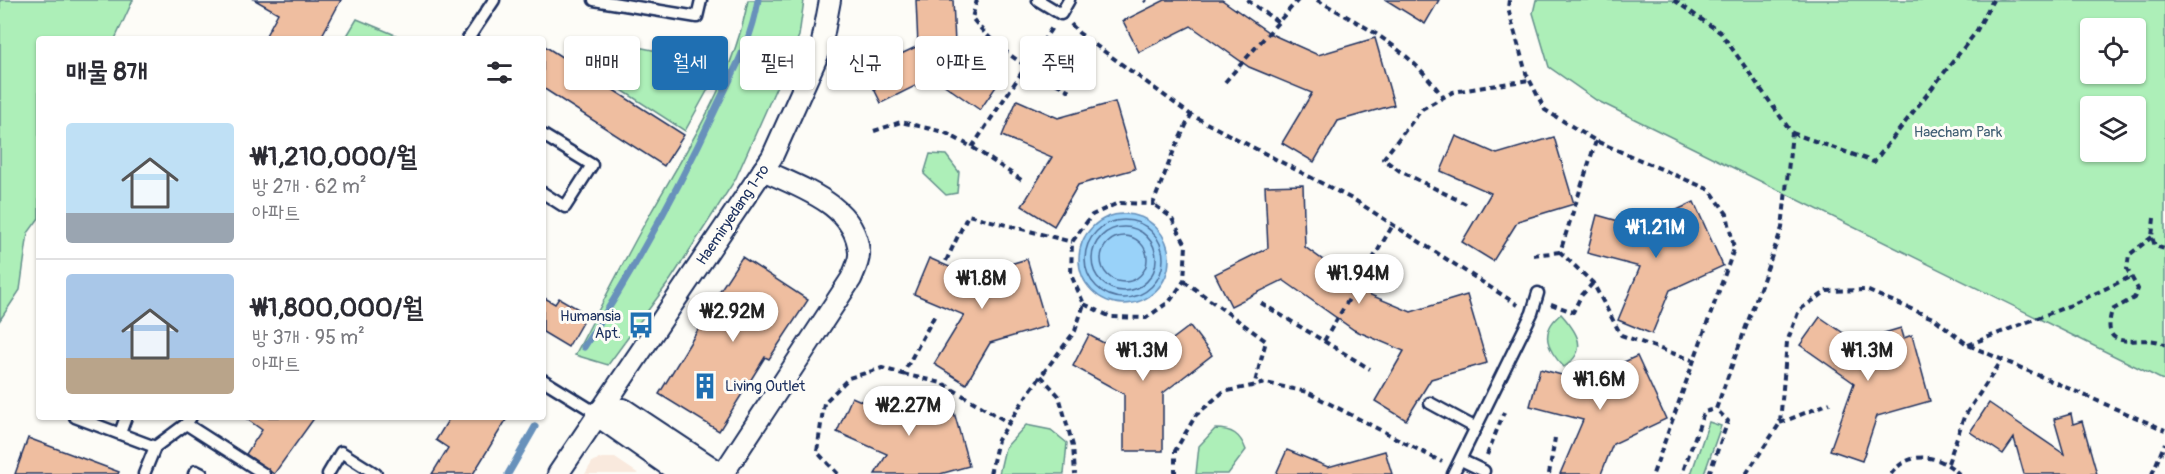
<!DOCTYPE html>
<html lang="ko">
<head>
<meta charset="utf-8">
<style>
  :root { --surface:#fff; --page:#f7f7f7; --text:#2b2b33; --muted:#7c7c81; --line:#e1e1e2; --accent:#1f6fb2 }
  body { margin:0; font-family:Pangolin,"Poor Story",sans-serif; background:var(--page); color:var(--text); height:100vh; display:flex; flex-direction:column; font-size:22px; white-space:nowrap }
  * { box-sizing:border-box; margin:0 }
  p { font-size:20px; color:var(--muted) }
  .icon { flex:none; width:33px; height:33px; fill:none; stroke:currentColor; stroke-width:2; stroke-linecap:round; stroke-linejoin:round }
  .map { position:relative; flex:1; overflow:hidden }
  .drawer { position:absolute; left:36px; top:36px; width:510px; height:384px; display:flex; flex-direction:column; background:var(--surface); border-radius:6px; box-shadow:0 2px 4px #0004 }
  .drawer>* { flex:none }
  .top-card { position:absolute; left:564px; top:36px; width:570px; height:54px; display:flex; gap:12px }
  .buttons { position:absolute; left:2080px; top:18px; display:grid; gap:12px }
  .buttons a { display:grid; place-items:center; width:66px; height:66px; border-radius:6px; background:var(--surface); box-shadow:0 2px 4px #0004; font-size:30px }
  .price { position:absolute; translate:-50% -51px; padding:0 14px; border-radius:21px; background:#fff; color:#222; font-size:20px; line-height:39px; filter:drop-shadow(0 2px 3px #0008) }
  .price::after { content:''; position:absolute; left:50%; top:36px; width:18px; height:14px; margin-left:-9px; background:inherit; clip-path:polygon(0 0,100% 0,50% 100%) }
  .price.current { background:var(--accent); color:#fff }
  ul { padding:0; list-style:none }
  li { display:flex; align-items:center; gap:18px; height:150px; padding:0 30px }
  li+li { border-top:2px solid var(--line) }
  li span { display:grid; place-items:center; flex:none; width:168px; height:120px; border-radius:6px; color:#555 }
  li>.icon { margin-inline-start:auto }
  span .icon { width:72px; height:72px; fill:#fffc; stroke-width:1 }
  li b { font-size:26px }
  h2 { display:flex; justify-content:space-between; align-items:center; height:72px; padding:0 30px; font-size:26px }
  .pill { padding:0 21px; border-radius:6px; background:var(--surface); box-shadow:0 2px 4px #0004; font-size:21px; line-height:54px }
  .pill.current { background:var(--accent); color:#fff }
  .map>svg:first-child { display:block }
  .built { fill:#f9e9dd }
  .green { fill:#adefb8; stroke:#648f8b; stroke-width:1.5; fill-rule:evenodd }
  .water { fill:#99d2f9; stroke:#6791bb; stroke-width:1.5 }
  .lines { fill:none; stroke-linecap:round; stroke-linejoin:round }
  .shore { stroke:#4d709c; stroke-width:1.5 }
  .stream { stroke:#6791bb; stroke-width:7 }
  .building { fill:#efbea0; stroke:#1b2f5e; stroke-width:1.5 }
  .service-casing { stroke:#1b2f5e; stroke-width:15 }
  .minor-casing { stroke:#1b2f5e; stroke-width:24 }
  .tertiary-casing { stroke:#1b2f5e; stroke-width:28 }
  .path { stroke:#1b2f5e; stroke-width:4; stroke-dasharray:6 4.5; stroke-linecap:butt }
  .service { stroke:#fdfcf7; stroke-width:10 }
  .minor { stroke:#fdfcf7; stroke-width:20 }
  .tertiary { stroke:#fdfcf7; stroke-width:24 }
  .labels { text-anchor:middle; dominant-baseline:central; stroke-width:6; stroke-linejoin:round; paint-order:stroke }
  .park-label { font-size:15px; fill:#405f74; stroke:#fdfcf7 }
  .street-label { font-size:15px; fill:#1b2f5e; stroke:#fdfcf7 }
  .poi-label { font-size:15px; fill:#1b2f5e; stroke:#fdfcf7; text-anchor:end }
</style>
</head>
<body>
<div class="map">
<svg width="2165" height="474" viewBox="0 0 2165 474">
  <rect width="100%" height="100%" fill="#fdfcf7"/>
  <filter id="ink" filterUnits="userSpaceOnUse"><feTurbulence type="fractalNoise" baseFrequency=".0167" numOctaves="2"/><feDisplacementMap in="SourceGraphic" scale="12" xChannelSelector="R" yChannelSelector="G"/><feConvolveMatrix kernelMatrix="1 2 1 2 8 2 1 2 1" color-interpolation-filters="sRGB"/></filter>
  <g filter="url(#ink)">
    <!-- built -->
    <path class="built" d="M 602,458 L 615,458 L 639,474 L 585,474 L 593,461 Z"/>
    <!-- green -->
    <g class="green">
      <path d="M 0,0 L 133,0 L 115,39 L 39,39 L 39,218 L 28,233 L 20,290 L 0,320 Z"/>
      <path d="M 748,0 L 804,0 L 799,36 L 735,180 L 671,279 L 608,365 L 575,355 C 600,308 624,260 650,214 C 690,144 733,80 748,0 Z"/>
      <path d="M 1536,0 L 2165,0 L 2165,381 L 1596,100 L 1549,67 L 1533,13 ZM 2091,28 L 2136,28 L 2136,74 L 2091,74 ZM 2091,106 L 2136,106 L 2136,152 L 2091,152 Z"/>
      <path d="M 357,19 L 405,39 L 345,39 Z"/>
      <path d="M 598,39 L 722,64 L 685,131 L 580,63 Z"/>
      <path d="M 930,154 L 946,155 L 959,172 L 957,193 L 946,195 L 924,174 Z"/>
      <path d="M 1561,314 C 1578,333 1589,350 1564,367 C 1547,350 1539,331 1561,314 Z"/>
      <path d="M 1709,422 L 1721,426 L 1704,474 L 1691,474 Z"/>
      <path d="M 1026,425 L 1051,430 L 1067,443 L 1064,474 L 999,474 L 1005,448 Z"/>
      <path d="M 1215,429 C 1232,429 1240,434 1246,450 L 1228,474 L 1196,474 L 1199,446 Z"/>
    </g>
    <!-- water -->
    <circle class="water" cx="1124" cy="259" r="45"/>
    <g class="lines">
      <!-- shore -->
      <g class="shore">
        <circle cx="1124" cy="259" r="39"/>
        <circle cx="1124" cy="259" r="32"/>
        <circle cx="1124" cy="259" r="23"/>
      </g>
      <!-- stream -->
      <g class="stream">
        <path d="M 584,347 C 634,270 678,190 717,106 C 734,71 752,39 758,0"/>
        <path d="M 508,474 L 535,427"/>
      </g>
    </g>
    <!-- building -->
    <g class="building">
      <path d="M 255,0 L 341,0 L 320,39 L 264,39 L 278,13 Z"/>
      <path d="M 916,0 L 953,0 L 955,44 L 1002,78 L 980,110 L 933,77 L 881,103 L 865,71 L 918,46 Z"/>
      <path d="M 1165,0 L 1222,0 L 1271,34 L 1318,55 L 1375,38 L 1394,105 L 1338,121 L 1314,162 L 1282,143 L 1312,93 L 1249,67 L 1191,26 L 1139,52 L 1123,21 Z"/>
      <path d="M 1386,0 L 1439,0 L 1425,24 Z"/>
      <path d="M 543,45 L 684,135 L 664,166 L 543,88 Z"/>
      <path d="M 1017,100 L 1058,118 L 1115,102 L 1135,169 L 1078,185 L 1054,226 L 1022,206 L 1052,157 L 1002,136 Z"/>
      <path d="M 1456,136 L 1497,154 L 1554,137 L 1574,204 L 1518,221 L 1493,261 L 1462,242 L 1491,193 L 1441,171 Z"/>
      <path d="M 1303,185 L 1305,247 L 1352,281 L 1349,286 L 1411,312 L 1467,295 L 1487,363 L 1431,379 L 1406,420 L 1375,401 L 1404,351 L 1354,330 L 1283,280 L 1231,306 L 1215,274 L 1268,248 L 1265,186 Z"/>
      <path d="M 1694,202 L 1723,266 L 1670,290 L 1652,334 L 1618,320 L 1640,267 L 1587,253 L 1597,215 L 1640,227 Z"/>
      <path d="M 742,257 L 808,300 L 769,359 L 765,357 L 719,431 L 659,394 L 704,320 L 702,318 Z"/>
      <path d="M 929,258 L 970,276 L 1027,259 L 1047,326 L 990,343 L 966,384 L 934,364 L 964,315 L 914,294 Z"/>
      <path d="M 543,297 L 555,304 L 559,298 L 587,314 L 568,347 L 543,332 Z"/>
      <path d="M 1820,317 L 1893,367 L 1884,333 L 1901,328 L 1904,338 L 1912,335 L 1930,401 L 1877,416 L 1862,461 L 1830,450 L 1854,383 L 1800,345 Z"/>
      <path d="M 1190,326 L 1212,355 L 1163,393 L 1163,451 L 1124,451 L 1124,394 L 1073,366 L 1089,335 L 1141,363 Z"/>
      <path d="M 1637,356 L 1666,419 L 1613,444 L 1601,474 L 1560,474 L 1583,420 L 1530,406 L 1540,369 L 1583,381 Z"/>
      <path d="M 852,397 L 893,415 L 950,398 L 969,466 L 940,474 L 875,474 L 887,454 L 837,432 Z"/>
      <path d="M 1989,403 L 2064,454 L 2054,419 L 2071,414 L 2073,424 L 2082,421 L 2097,474 L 2024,474 L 2014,438 L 2003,454 L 1970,432 Z"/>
      <path d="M 244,417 L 315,417 L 274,474 L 246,454 L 262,430 Z"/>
      <path d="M 450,417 L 508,417 L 473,474 L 432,474 L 448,448 L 436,440 Z"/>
      <path d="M 28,438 L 119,472 L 118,474 L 15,474 Z"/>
      <path d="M 1287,450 L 1328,467 L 1385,451 L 1392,474 L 1276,474 Z"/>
    </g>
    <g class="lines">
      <!-- service casing -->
      <g class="service-casing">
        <g id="service">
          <path d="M 594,0 L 697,17 L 701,0"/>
          <path d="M 1038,0 L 1061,14 L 1069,0"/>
          <path d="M 468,39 L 494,0"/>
          <path d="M 543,135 L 592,165 L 565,207 L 543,193"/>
          <path d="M 543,380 L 598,414"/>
          <path d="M 1430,403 L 1476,428"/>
          <path d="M 75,417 L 155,447"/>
          <path d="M 186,424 L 264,474"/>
          <path d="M 120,433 L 126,417"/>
          <path d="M 1461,460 L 1484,471"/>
          <path d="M 144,474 L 155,447 L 186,424 L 191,417"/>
          <path d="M 194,474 L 196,471 L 202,474"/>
          <path d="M 328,474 L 341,452 L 376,474"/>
          <path d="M 1453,474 L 1532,313 L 1538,293"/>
        </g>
      </g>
      <!-- minor casing -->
      <g class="minor-casing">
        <g id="minor">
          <path d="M 558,474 L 772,157 L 821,48 L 830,0"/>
          <path d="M 723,474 L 851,279 C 854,272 860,260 859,252 C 855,204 800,188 763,170"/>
        </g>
      </g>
      <!-- tertiary casing -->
      <g class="tertiary-casing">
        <g id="tertiary">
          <path d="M 598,414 L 623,411 L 718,474"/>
          <path d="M 598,414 L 684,474"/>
        </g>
      </g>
      <!-- path -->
      <g class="path">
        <path d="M 977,0 L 972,18 C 998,52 1033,71 1070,91"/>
        <path d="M 1145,0 L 1146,2"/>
        <path d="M 1247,0 L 1278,22"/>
        <path d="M 1317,0 C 1368,28 1408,48 1443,97"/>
        <path d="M 1509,0 L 1508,8 L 1526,73 L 1545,110 L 1596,141 L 1710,190 L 1727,214 L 1734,249 L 1653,474"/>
        <path d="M 1674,0 L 1721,33 L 1792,133 L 1782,228 L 1716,409 L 1704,412 L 1682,474"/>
        <path d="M 1071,24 L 1079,33 L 1191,115 L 1356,201 L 1518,305"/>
        <path d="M 1225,82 L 1298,0"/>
        <path d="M 874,131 L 901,122 L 944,132 L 972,147 L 1023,181"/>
        <path d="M 1792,133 L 1874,162 L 1976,32 L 1993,0"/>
        <path d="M 1596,141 L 1560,252 L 1593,283 L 1621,335 L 1692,360"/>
        <path d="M 972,147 L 1053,26"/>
        <path d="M 1466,204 L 1400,171 L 1383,159 L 1422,109 L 1453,92 L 1529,80"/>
        <path d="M 2154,218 L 2152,237 L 2155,246 L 2165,249"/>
        <path d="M 2152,237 L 2129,255 L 2127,269 L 2138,289 L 2134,298 L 2112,310 C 2098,360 2146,330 2165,345"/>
        <path d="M 1533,255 L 1560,252"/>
        <path d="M 946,261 L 968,215 L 1072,242"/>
        <path d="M 1184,281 L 1266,341 L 1254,386"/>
        <path d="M 1261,303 L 1370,369"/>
        <path d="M 1084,304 L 1111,317 L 1146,318 L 1170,301 L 1184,281 L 1186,245 L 1171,217 L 1153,204"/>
        <path d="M 1551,304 L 1573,312 L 1581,296 L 1593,283"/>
        <path d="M 1324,341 L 1393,225"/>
        <path d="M 1968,345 L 2071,305 L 2130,277"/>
        <path d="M 903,374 L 942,383 L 1009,423"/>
        <path d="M 1041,376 L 1059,396 L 1073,446 L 1075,474"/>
        <path d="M 1780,423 L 1830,403"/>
        <path d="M 1487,455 L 1504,412"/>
        <path d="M 1948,463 L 1964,417 L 2002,360"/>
        <path d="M 838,474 L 817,452 L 824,403 L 849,378 L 882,368 L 903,374 L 936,313"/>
        <path d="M 990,474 L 998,440 L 1029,392 L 1075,331 L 1084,304 L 1071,275 L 1072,242 L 1092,215 L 1118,203 L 1153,204 L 1174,150 L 1191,115"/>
        <path d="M 1175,474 L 1175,451 L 1196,415 L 1223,392 L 1266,383 L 1307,392 L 1442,462"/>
        <path d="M 1549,474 L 1555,438"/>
        <path d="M 1709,474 L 1728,421 L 1716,409"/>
        <path d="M 1746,474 L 1780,423 L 1787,342 L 1799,310 L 1827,291 L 1866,290 L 1935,319 L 1968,345 L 2165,430"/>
        <path d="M 1891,474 C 1909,450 1939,454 1959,474"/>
        <path d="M 2152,474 L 2165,443"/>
      </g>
      <!-- service -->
      <use href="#service" class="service"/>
      <!-- minor -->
      <use href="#minor" class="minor"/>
      <!-- tertiary -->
      <use href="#tertiary" class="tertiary"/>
    </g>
  </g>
  <!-- icons -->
  <defs>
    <g id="bus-bare" transform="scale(2.07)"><path d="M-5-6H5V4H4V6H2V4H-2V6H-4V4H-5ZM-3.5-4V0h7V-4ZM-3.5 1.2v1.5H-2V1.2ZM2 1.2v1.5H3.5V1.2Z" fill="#1f6fb2" stroke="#fdfcf7" stroke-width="2.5" paint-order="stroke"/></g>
    <g id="building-bare" transform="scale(2.07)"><path d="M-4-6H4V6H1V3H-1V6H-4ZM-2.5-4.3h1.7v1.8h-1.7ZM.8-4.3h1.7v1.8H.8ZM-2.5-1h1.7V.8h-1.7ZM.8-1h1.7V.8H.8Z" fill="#1f6fb2" stroke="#fdfcf7" stroke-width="2.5" paint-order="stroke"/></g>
  </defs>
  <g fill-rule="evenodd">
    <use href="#bus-bare" x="641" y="325"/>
    <use href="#building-bare" x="705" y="386"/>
  </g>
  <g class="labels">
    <!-- park labels -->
    <g class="park-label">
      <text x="1958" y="132">Haecham Park</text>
    </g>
    <!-- street labels -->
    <g class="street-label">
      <text transform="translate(733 215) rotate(-56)">Haemiryedang 1-ro</text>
    </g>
    <!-- poi labels -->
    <g class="poi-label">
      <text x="621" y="316">Humansia<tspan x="621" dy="17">Apt.</tspan></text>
      <text x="725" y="386" text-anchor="start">Living Outlet</text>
    </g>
  </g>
</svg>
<div class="buttons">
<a><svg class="icon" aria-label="locate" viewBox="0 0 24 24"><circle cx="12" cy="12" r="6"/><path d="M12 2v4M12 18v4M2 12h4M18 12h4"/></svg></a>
<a><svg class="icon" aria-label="layers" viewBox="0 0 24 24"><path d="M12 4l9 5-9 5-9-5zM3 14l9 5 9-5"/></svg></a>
</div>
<b class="price current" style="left:1656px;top:259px">₩1.21M</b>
<b class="price" style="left:1359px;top:305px">₩1.94M</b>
<b class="price" style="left:982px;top:310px">₩1.8M</b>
<b class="price" style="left:733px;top:343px">₩2.92M</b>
<b class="price" style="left:1143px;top:382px">₩1.3M</b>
<b class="price" style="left:1868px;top:382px">₩1.3M</b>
<b class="price" style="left:1600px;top:411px">₩1.6M</b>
<b class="price" style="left:909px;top:437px">₩2.27M</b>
<div class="top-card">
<a class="pill">매매</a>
<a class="pill current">월세</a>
<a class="pill">필터</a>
<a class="pill">신규</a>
<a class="pill">아파트</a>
<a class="pill">주택</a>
</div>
<section class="drawer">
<h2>매물 8개<svg class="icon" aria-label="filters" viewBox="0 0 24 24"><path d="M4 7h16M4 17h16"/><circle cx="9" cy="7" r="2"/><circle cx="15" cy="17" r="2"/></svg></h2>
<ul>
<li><span style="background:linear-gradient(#bfe0f5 75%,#9aa5b1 0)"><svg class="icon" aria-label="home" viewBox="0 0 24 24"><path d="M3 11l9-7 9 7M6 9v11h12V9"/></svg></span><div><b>₩1,210,000/월</b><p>방 2개 · 62 m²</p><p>아파트</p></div></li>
<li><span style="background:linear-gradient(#a9c7e8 70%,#b9a48a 0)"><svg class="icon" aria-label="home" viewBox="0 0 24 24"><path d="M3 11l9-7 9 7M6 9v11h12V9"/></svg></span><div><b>₩1,800,000/월</b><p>방 3개 · 95 m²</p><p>아파트</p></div></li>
</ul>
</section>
</div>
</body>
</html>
